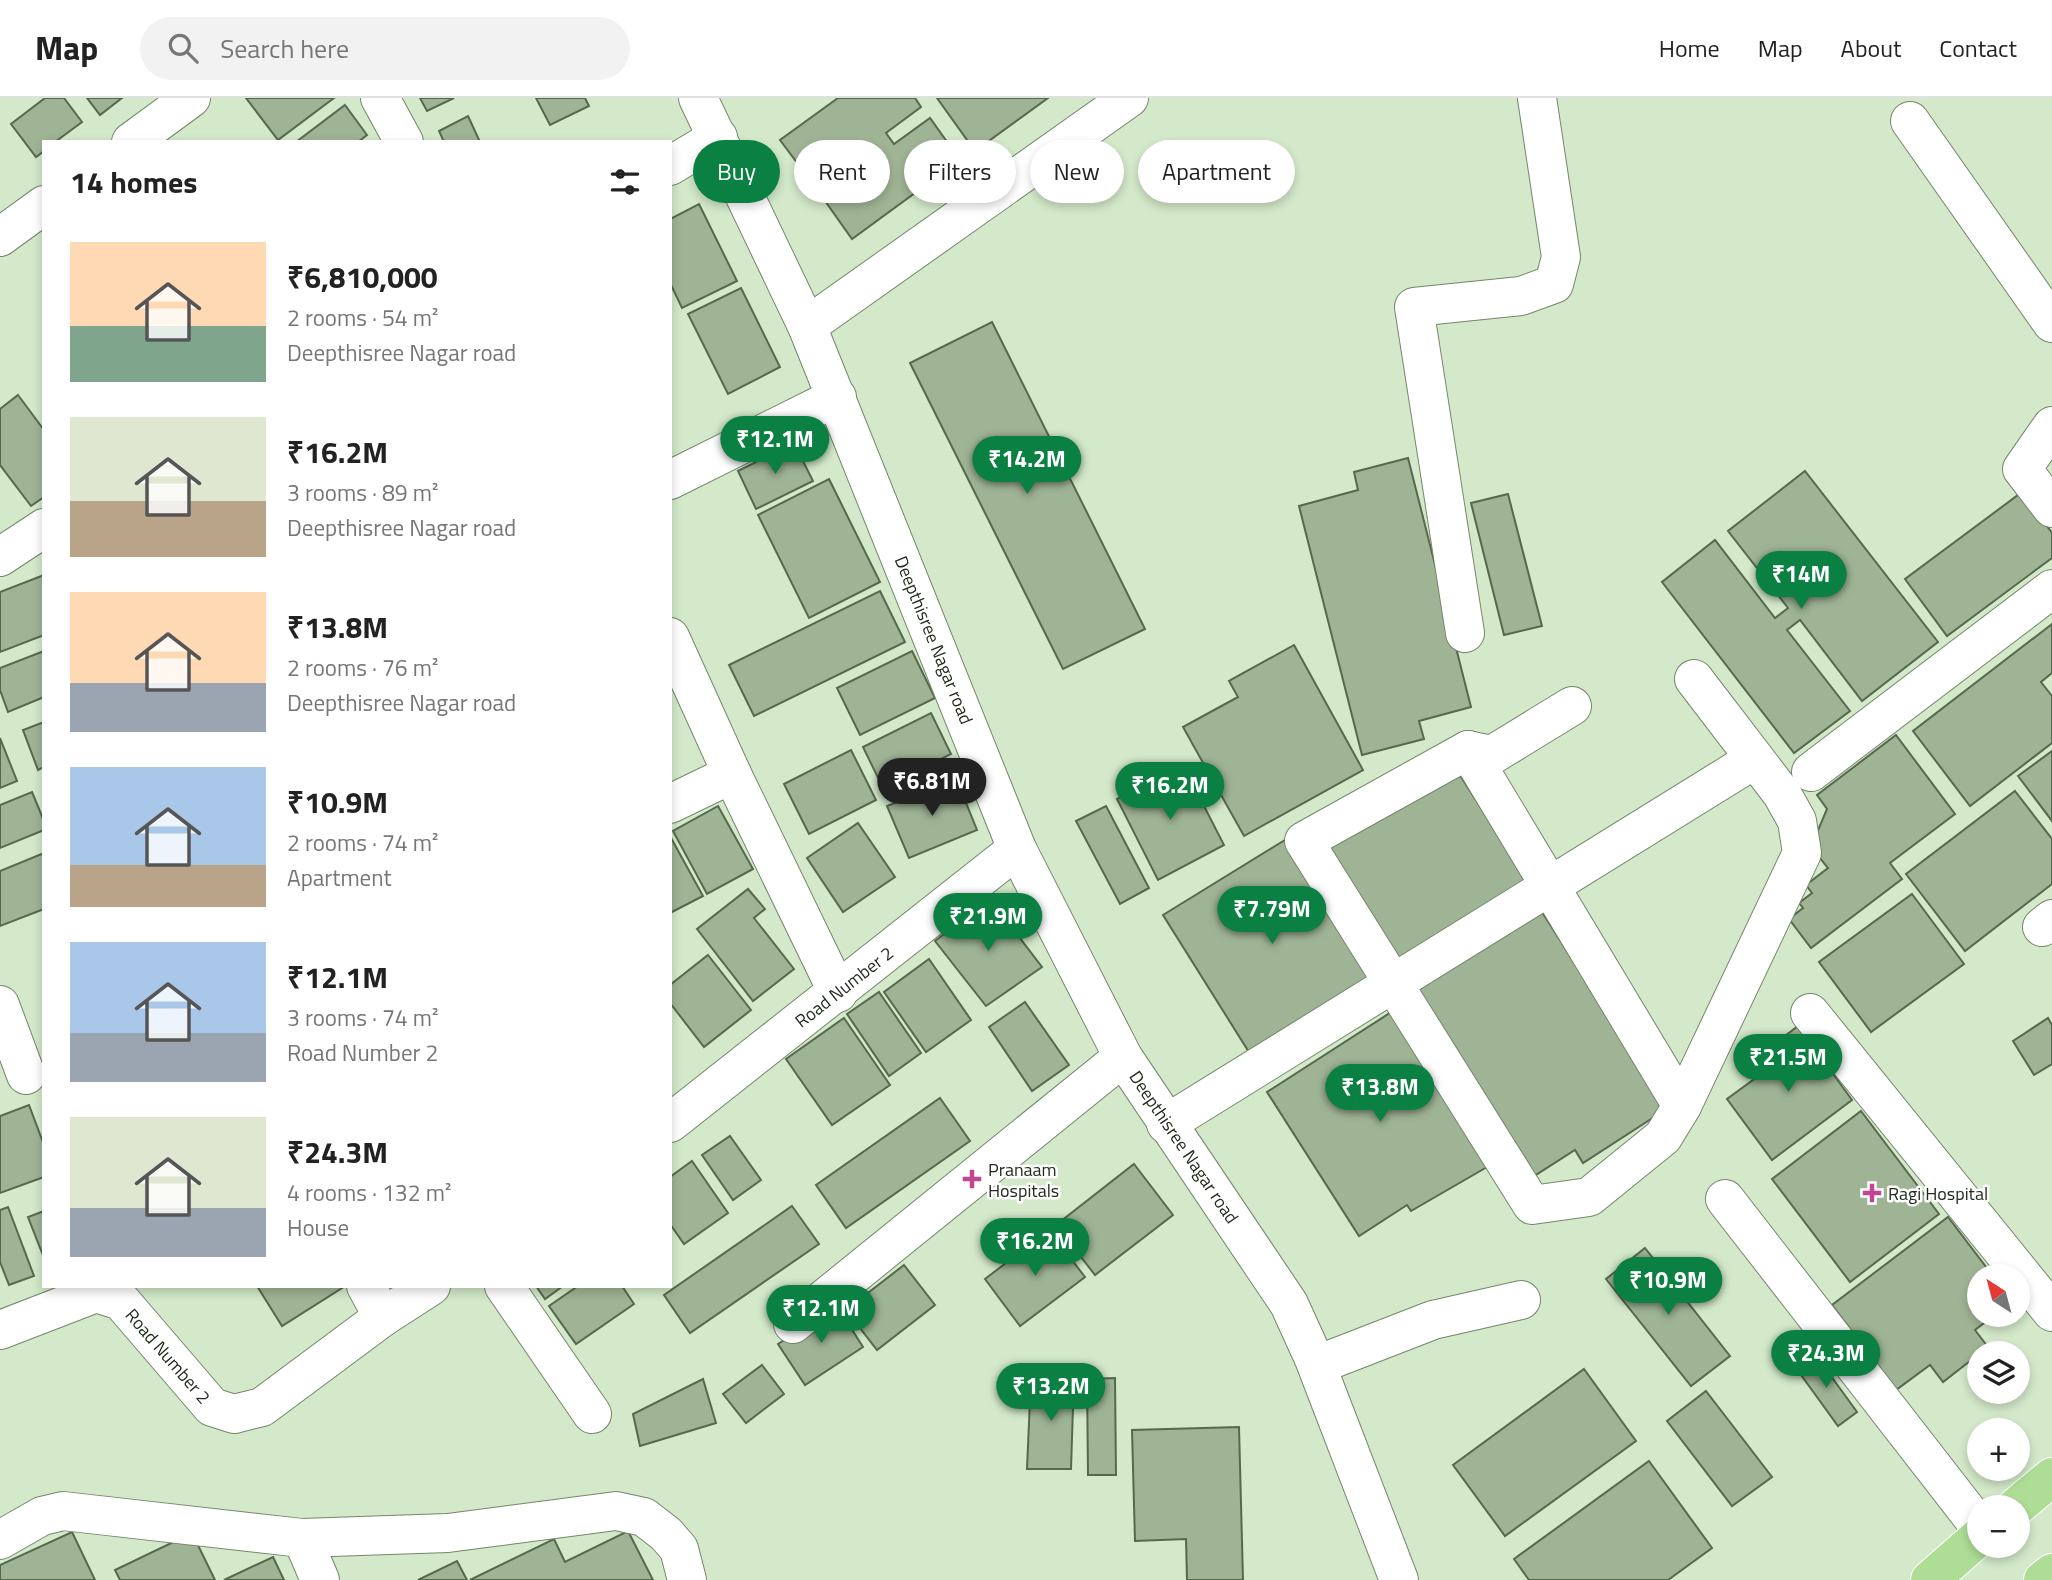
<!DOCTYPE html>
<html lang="en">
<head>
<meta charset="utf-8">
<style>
  :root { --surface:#fff; --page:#f2f2f2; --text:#222; --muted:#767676; --line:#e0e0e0; --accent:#0b8043 }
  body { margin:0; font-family:"Titillium Web",sans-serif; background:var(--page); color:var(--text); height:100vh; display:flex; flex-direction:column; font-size:26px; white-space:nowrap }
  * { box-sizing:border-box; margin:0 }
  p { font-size:23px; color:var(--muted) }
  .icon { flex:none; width:38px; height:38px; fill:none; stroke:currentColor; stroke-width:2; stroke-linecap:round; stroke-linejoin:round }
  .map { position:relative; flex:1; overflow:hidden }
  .side { position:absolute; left:42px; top:42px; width:630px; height:1148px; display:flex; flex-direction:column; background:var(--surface); border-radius:0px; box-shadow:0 4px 10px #0003 }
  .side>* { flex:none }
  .top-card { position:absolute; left:693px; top:42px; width:665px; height:63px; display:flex; gap:14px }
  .needle { width:46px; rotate:324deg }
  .fabs { position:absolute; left:1967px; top:1166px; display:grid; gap:14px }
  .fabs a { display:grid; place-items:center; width:63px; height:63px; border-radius:50%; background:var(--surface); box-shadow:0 4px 10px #0003; font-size:35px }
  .price { position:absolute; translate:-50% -60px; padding:0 16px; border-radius:24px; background:var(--accent); color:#fff; font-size:23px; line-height:46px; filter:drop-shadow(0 2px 4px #0008) }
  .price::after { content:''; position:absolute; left:50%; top:42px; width:21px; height:16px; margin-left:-10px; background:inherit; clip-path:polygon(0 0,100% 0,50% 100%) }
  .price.current { background:#222; color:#fff }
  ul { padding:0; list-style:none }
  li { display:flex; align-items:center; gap:21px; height:175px; padding:0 28px }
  li span { display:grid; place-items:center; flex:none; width:196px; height:140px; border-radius:0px; color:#555 }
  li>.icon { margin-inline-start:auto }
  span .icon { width:84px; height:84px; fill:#fffc; stroke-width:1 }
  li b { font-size:30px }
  h2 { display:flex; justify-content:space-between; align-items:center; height:84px; padding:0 28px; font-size:30px }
  .pill { padding:0 24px; border-radius:32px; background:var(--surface); box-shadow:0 4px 10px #0003; font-size:24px; line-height:63px }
  .pill.current { background:var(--accent); color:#fff }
  header { display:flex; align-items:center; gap:42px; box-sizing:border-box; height:98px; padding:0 35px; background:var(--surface); border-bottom:2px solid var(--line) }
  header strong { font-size:33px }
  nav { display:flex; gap:38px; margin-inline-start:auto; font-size:24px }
  .search { width:490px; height:63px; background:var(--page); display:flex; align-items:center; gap:18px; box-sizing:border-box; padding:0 24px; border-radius:38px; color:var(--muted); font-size:26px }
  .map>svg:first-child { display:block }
  .building { fill:#9fb495; stroke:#56694d; stroke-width:2 }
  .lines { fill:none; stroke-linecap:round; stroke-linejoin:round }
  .minor-casing { stroke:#73876a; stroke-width:40 }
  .highway-casing { stroke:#fff; stroke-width:40 }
  .minor { stroke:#fff; stroke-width:38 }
  .highway { stroke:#aede96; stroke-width:38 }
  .poi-dot { fill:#c24493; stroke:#fff; stroke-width:2.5 }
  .labels { text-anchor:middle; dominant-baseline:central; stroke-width:5; stroke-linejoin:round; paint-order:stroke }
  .street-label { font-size:18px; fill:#232b1f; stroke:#fff }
  .poi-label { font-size:18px; fill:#232b1f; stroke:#fff; text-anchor:start }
</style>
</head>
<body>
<header>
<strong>Map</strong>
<div class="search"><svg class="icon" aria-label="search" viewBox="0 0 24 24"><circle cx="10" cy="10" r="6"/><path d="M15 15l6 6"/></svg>Search here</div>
<nav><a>Home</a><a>Map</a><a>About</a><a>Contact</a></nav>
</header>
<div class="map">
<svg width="2052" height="1482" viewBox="0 0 2052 1482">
  <rect width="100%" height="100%" fill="#d3e9c9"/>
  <!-- building -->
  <g class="building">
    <path d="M 45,0 L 64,0 L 82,24 L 55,44 L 44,44 L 44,53 L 36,59 L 11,26 Z"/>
    <path d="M 87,0 L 122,0 L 100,17 Z"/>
    <path d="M 246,0 L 334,0 L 278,42 Z"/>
    <path d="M 420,0 L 454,0 L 427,13 Z"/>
    <path d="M 536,0 L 585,0 L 589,8 L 550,27 Z"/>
    <path d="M 838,0 L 915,0 L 921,9 L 886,35 L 894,46 L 930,20 L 960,62 L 852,141 L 818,93 L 860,62 L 855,55 L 813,86 L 780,42 Z"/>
    <path d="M 937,0 L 1048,0 L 975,53 Z"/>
    <path d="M 345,7 L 367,37 L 358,44 L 296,44 Z"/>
    <path d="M 468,18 L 480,44 L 444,44 L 439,33 Z"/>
    <path d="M 699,106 L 737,183 L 682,210 L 670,185 L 670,121 Z"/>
    <path d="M 741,190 L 780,269 L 728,296 L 688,216 Z"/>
    <path d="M 992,224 L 1145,531 L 1063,571 L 910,265 Z"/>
    <path d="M 18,297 L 44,332 L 44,399 L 31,408 L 0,367 L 0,311 Z"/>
    <path d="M 794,345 L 813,383 L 756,411 L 738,373 Z"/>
    <path d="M 1408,360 L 1471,609 L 1419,623 L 1424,641 L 1362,657 L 1299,408 L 1358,392 L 1354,374 Z"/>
    <path d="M 1805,373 L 1938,544 L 1862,603 L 1800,522 L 1787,532 L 1850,613 L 1794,655 L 1662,484 L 1715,442 L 1775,520 L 1788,510 L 1728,433 Z"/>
    <path d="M 829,381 L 880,484 L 809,520 L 758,417 Z"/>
    <path d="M 2022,394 L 2052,435 L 2052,460 L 1947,538 L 1905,481 Z"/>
    <path d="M 1508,396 L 1542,528 L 1504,537 L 1471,405 Z"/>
    <path d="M 44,477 L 44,537 L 0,554 L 0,494 Z"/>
    <path d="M 880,493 L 905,544 L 754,618 L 729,567 Z"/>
    <path d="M 2052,526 L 2052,575 L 2041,584 L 2052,598 L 2052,645 L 1970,708 L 1913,633 Z"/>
    <path d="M 1294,547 L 1363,672 L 1244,738 L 1183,629 L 1238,599 L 1229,583 Z"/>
    <path d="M 44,553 L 44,599 L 8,614 L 0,592 L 0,570 Z"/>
    <path d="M 912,553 L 935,600 L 860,637 L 837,590 Z"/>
    <path d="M 931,615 L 951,656 L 883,690 L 863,649 Z"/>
    <path d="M 44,624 L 44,669 L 38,672 L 23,632 Z"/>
    <path d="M 1896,637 L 1955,716 L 1890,765 L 1902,781 L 1811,850 L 1789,821 L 1803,810 L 1799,805 L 1812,795 L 1806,787 L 1828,770 L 1811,749 L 1827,711 L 1817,697 Z"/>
    <path d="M 0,640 L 17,683 L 0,690 Z"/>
    <path d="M 851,652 L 876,702 L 809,736 L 784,686 Z"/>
    <path d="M 2052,653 L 2052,723 L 2018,678 Z"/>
    <path d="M 1452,665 L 1529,784 L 1397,869 L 1321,750 Z"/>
    <path d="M 1183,667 L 1224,747 L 1158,782 L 1117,701 Z"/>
    <path d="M 956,680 L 977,732 L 909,760 L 887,708 Z"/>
    <path d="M 2015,693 L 2052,741 L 2052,786 L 1965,853 L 1906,776 Z"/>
    <path d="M 32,694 L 44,723 L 44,732 L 0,750 L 0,707 Z"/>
    <path d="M 718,708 L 753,771 L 707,796 L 673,733 Z"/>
    <path d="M 1106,708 L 1149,790 L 1120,806 L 1076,723 Z"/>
    <path d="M 858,725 L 895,779 L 843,814 L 807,760 Z"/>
    <path d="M 1293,737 L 1381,877 L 1252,959 L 1163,817 Z"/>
    <path d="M 670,738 L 703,798 L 670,815 Z"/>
    <path d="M 44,755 L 44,811 L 0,828 L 0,773 Z"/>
    <path d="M 748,791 L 765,811 L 754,820 L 794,871 L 753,903 L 697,831 Z"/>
    <path d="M 1912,796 L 1964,866 L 1871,934 L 1819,864 Z"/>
    <path d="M 990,801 L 1042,869 L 986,908 L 935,843 Z"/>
    <path d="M 1540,811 L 1668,1010 L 1583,1065 L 1575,1052 L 1531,1080 L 1411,894 Z"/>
    <path d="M 708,857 L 751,912 L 704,949 L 670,905 L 670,887 Z"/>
    <path d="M 929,861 L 971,922 L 926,954 L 884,894 Z"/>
    <path d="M 879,894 L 921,955 L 889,978 L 847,916 Z"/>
    <path d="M 1025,904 L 1069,967 L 1032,993 L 989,929 Z"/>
    <path d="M 1396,911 L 1494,1065 L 1411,1113 L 1407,1107 L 1359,1138 L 1267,994 Z"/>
    <path d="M 844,920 L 890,987 L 832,1027 L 786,961 Z"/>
    <path d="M 2048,920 L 2052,927 L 2052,966 L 2034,977 L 2013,943 Z"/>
    <path d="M 1798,928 L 1852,1002 L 1772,1062 L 1727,1001 L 1757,979 L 1747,967 Z"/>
    <path d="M 940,1000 L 970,1043 L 846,1130 L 816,1087 Z"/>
    <path d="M 29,1007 L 44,1047 L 44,1079 L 0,1095 L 0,1018 Z"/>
    <path d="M 1861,1013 L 1939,1116 L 1850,1184 L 1772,1081 Z"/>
    <path d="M 730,1038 L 761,1082 L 733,1102 L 702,1057 Z"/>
    <path d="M 692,1063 L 728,1115 L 684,1146 L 670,1126 L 670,1079 Z"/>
    <path d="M 1134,1066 L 1173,1117 L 1095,1177 L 1056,1127 Z"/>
    <path d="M 792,1108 L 819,1146 L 690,1235 L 664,1197 Z"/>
    <path d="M 8,1109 L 34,1178 L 9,1187 L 0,1164 L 0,1112 Z"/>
    <path d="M 44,1113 L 44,1160 L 28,1119 Z"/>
    <path d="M 1948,1119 L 1993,1178 L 1979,1178 L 1979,1216 L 1996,1216 L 1975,1232 L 1988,1249 L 1943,1284 L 1930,1267 L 1896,1292 L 1832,1207 Z"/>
    <path d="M 1049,1132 L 1085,1179 L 1020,1228 L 985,1181 Z"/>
    <path d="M 1645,1150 L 1730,1258 L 1691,1288 L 1606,1181 Z"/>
    <path d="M 904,1167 L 935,1207 L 877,1252 L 846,1212 Z"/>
    <path d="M 257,1188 L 340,1188 L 342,1190 L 282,1228 Z"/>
    <path d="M 536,1188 L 563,1188 L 545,1201 Z"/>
    <path d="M 578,1188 L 622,1188 L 634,1206 L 576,1246 L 549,1208 Z"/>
    <path d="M 837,1208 L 863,1249 L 805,1287 L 778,1246 Z"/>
    <path d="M 1815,1256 L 1857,1314 L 1838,1328 L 1796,1270 Z"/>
    <path d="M 762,1267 L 784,1296 L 746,1325 L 723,1296 Z"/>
    <path d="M 1584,1271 L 1636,1343 L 1505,1438 L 1453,1367 Z"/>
    <path d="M 1031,1278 L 1074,1279 L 1071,1371 L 1027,1371 Z"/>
    <path d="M 1115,1280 L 1116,1377 L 1088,1377 L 1087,1281 Z"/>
    <path d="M 703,1281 L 716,1325 L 640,1348 L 633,1316 Z"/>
    <path d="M 1706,1293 L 1772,1379 L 1732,1408 L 1667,1323 Z"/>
    <path d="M 1239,1329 L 1243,1482 L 1187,1482 L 1186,1441 L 1135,1443 L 1132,1332 Z"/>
    <path d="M 1649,1363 L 1712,1450 L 1668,1482 L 1529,1482 L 1514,1461 Z"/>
    <path d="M 628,1433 L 653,1482 L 470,1482 L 554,1441 L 565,1464 Z"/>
    <path d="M 72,1434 L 95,1482 L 0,1482 L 0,1467 Z"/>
    <path d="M 192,1435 L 215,1482 L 120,1482 L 115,1472 Z"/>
    <path d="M 273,1459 L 284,1482 L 224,1482 Z"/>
    <path d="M 457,1463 L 467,1482 L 418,1482 Z"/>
  </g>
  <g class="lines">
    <!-- minor casing -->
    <g class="minor-casing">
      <g id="minor">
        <path d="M 380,0 L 404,44"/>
        <path d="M 698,0 L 807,228 L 1017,751 L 1123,959 L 1289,1206 L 1314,1261 L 1399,1482"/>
        <path d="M 1910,23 L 2052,225"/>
        <path d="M 131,44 L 191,0"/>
        <path d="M 670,68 L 718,39"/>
        <path d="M 0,139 L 44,107"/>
        <path d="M 807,228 L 1129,0"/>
        <path d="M 2052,328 L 2022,371 L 2052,410"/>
        <path d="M 670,382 L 837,299"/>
        <path d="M 0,459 L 44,430"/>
        <path d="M 1465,535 L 1414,209 L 1521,198 L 1554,186 L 1561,159 L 1537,0"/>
        <path d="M 670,539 L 732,676 L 670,706"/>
        <path d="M 1572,608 L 1492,657 L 1468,652 L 1304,743 L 1532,1107 L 1589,1099 L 1663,1039 L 1682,1008 L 1802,755 L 1797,723 L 1782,696 L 1694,581"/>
        <path d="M 1468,652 L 1682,1008"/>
        <path d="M 1811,674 L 2052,491"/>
        <path d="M 732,676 L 838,895"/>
        <path d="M 2042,829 L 2052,821"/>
        <path d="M 0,907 L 26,977"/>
        <path d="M 1810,915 L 2052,1214"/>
        <path d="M 670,1025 L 1017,751"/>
        <path d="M 1166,1026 L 1755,661"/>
        <path d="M 1725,1101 L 1979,1428"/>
        <path d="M 366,1188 L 383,1219"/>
        <path d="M 504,1188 L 592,1316"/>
        <path d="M 793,1226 L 1123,959"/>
        <path d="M 0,1232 L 96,1195 L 121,1203 L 212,1309 L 234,1316 L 262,1309 L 383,1219 L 431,1188"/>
        <path d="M 1317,1267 L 1433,1222 L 1521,1202"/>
        <path d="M 302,1440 L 320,1482"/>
        <path d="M 0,1442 L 42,1418 L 63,1413 L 302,1440 L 448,1435 L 616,1413 L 644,1419 L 666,1436 L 679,1451 L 687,1482"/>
      </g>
    </g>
    <!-- highway casing -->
    <g class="highway-casing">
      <g id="highway">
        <path d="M 2016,1409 L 2052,1379"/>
        <path d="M 1930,1482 L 1979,1439"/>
        <path d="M 2043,1482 L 2052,1475"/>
      </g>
    </g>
    <!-- minor -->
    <use href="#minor" class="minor"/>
    <!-- highway -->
    <use href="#highway" class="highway"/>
  </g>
  <!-- markers -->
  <g class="poi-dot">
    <path d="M968.5 1070.5h7v7h7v7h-7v7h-7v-7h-7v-7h7z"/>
    <path d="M1868.5 1084.5h7v7h7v7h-7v7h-7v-7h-7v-7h7z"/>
  </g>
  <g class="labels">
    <!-- street labels -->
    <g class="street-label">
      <text transform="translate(934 542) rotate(68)">Deepthisree Nagar road</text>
      <text transform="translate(844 889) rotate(-38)">Road Number 2</text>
      <text transform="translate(1184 1049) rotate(56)">Deepthisree Nagar road</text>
      <text transform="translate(168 1258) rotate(49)">Road Number 2</text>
    </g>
    <!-- poi labels -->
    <g class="poi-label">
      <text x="988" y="1071">Pranaam<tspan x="988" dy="21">Hospitals</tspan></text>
      <text x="1888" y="1095">Ragi Hospital</text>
    </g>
  </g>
</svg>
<div class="fabs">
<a><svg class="needle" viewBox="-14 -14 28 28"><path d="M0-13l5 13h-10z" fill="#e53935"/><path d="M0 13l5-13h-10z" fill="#767676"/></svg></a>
<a><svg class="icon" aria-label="layers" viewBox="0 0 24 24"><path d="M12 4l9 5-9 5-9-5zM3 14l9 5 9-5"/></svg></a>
<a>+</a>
<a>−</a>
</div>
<b class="price" style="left:775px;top:378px">₹12.1M</b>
<b class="price" style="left:1027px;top:398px">₹14.2M</b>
<b class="price" style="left:1801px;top:513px">₹14M</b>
<b class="price current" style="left:932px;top:720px">₹6.81M</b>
<b class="price" style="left:1170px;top:724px">₹16.2M</b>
<b class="price" style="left:1272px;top:848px">₹7.79M</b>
<b class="price" style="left:988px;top:855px">₹21.9M</b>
<b class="price" style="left:1788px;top:996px">₹21.5M</b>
<b class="price" style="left:1380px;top:1026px">₹13.8M</b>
<b class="price" style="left:1035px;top:1180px">₹16.2M</b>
<b class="price" style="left:1668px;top:1219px">₹10.9M</b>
<b class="price" style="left:821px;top:1247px">₹12.1M</b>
<b class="price" style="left:1826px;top:1292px">₹24.3M</b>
<b class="price" style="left:1051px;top:1325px">₹13.2M</b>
<div class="top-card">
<a class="pill current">Buy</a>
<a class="pill">Rent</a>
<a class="pill">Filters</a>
<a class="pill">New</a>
<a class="pill">Apartment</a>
</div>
<section class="side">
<h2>14 homes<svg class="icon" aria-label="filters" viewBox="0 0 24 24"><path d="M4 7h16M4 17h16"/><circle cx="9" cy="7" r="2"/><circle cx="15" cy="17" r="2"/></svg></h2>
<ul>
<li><span style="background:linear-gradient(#ffd9b3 60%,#7fa58c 0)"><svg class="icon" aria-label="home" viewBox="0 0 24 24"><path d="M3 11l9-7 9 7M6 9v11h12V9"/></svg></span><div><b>₹6,810,000</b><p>2 rooms · 54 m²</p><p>Deepthisree Nagar road</p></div></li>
<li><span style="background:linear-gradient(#dfe7d0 60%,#b9a48a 0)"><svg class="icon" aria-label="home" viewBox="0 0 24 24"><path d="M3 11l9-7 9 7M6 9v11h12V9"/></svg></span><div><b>₹16.2M</b><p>3 rooms · 89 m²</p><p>Deepthisree Nagar road</p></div></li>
<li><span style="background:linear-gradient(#ffd9b3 65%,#9aa5b1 0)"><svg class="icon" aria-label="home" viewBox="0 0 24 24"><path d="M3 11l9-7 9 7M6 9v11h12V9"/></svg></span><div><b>₹13.8M</b><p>2 rooms · 76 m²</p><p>Deepthisree Nagar road</p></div></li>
<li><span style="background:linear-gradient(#a9c7e8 70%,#b9a48a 0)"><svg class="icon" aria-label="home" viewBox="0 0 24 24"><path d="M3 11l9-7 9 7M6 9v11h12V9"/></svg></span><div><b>₹10.9M</b><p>2 rooms · 74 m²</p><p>Apartment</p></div></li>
<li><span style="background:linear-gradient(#a9c7e8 65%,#9aa5b1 0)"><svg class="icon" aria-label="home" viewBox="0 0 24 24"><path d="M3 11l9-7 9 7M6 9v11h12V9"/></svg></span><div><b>₹12.1M</b><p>3 rooms · 74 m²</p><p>Road Number 2</p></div></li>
<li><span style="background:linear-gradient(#dfe7d0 65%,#9aa5b1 0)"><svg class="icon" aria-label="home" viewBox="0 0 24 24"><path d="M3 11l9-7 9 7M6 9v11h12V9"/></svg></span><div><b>₹24.3M</b><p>4 rooms · 132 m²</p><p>House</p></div></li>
</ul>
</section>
</div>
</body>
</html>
